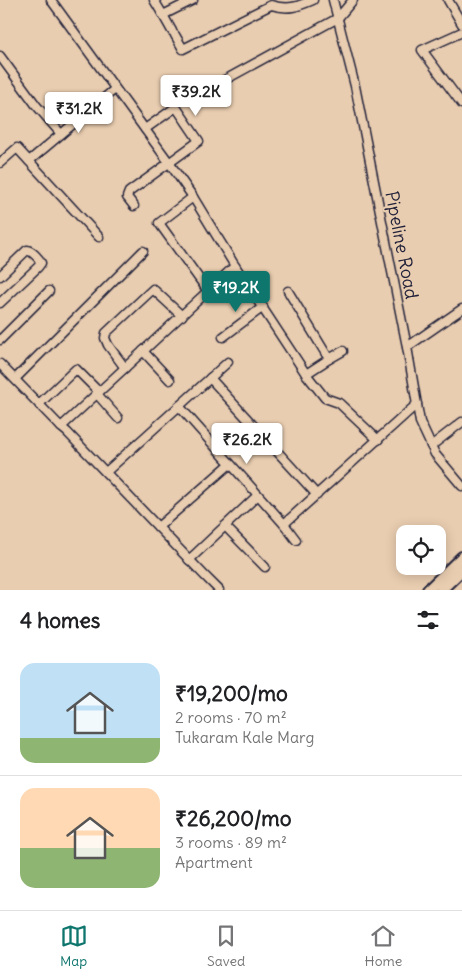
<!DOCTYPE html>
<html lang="en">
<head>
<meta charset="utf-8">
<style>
  :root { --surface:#fff; --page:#f6f6f6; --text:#202124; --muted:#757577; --line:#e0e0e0; --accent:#0f766e }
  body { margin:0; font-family:Delius,sans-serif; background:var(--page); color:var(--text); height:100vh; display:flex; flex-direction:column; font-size:19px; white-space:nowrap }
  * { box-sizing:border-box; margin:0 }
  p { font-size:16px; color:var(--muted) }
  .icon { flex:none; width:28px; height:28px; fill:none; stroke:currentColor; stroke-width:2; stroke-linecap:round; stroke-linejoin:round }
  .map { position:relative; height:590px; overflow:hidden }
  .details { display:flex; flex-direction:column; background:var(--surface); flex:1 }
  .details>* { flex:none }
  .buttons { position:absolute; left:396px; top:525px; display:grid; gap:10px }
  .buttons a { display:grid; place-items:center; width:50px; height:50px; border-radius:10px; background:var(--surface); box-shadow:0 2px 12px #0003; font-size:25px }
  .price { position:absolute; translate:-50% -42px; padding:0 11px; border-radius:5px; background:#fff; color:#222; font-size:16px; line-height:32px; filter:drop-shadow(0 1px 2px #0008) }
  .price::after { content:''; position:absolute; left:50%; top:30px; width:15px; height:11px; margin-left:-8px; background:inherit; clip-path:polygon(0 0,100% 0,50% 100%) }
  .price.on { background:var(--accent); color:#fff }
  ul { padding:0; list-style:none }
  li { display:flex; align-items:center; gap:15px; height:125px; padding:0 20px }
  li+li { border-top:1px solid var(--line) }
  li span { display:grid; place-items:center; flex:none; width:140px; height:100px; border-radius:15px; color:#555 }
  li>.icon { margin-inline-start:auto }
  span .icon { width:60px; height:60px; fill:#fffc; stroke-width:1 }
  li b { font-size:21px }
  h2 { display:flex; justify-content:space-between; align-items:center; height:60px; padding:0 20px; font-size:21px }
  .dock { display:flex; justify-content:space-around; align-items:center; height:70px; border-top:1px solid var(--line); background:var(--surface); font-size:14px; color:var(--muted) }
  .dock a { display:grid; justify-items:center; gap:2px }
  .dock .on { color:var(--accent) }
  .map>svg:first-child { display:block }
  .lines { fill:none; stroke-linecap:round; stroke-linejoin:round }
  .minor-casing { stroke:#22223b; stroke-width:11 }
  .major-casing { stroke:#22223b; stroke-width:14 }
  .minor { stroke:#e9cdb0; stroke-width:8 }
  .major { stroke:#e9cdb0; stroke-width:10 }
  .labels { text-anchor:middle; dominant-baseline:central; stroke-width:4; stroke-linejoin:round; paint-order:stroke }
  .street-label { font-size:18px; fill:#22223b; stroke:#e9cdb0 }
</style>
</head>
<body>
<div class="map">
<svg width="462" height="590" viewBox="0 0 462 590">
  <rect width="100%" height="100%" fill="#e9cdb0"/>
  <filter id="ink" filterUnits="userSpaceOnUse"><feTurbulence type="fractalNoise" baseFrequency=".02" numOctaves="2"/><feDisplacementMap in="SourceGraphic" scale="10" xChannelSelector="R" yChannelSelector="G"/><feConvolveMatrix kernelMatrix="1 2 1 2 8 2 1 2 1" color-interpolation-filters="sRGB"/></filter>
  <g filter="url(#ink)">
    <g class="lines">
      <!-- minor casing -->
      <g class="minor-casing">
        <g id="minor">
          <path d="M 51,0 L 168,161 L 193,197 L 235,266 L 306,374 L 325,398 L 339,403 L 378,440"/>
          <path d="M 154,0 L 163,15 L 193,0"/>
          <path d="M 333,0 L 355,86 L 407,347 L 420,422 L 435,454 L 462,486"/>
          <path d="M 448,0 L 462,24"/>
          <path d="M 163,15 L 172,31"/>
          <path d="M 462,32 L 422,50 L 462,104"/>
          <path d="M 175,35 L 183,49 L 271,5 C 288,10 297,7 313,0"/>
          <path d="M 0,56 L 36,105 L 61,134"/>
          <path d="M 221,82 L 338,18 L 353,0"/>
          <path d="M 29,161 L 115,89"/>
          <path d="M 0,163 L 17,148 L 99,237"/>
          <path d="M 193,197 L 159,223 L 208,291"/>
          <path d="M 134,206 L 127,197 L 129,192 L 199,141 L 176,107 L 145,129"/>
          <path d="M 0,276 L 27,250 C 32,251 39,258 41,263 L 38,267 L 0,303"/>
          <path d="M 288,291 L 329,359 L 306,374"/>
          <path d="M 223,337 L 263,307"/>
          <path d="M 0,340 L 49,291"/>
          <path d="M 407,347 L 462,309"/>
          <path d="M 143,351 L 170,380"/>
          <path d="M 329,359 L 343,351"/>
          <path d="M 0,364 L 61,427 L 67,432 L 204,575 L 219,590"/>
          <path d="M 125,368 L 108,345 L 105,338 L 106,333 L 153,289 L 182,316"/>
          <path d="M 210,378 L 317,495"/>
          <path d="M 15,379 L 143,251"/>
          <path d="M 97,394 L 118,418"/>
          <path d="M 39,404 L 76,369 L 99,392"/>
          <path d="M 179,406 L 284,524 L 296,540"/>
          <path d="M 61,427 L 235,266"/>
          <path d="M 431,446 L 462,422"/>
          <path d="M 106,472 L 228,362"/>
          <path d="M 284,524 L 417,404"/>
          <path d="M 225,526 L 258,495"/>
          <path d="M 158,527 L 230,464"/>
          <path d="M 189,560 L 225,526 L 265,567"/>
        </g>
      </g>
      <!-- major casing -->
      <g class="major-casing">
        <g id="major">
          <path d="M 428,590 L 462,557"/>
          <path d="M 441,590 L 462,570"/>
        </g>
      </g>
      <!-- minor -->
      <use href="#minor" class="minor"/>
      <!-- major -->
      <use href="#major" class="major"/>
    </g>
  </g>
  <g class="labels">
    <!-- street labels -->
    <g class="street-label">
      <text transform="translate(402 245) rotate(79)">Pipeline Road</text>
    </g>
  </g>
</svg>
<div class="buttons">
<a><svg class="icon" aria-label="locate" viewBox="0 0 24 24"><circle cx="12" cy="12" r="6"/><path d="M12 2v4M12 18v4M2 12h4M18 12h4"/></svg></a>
</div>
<b class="price" style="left:196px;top:117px">₹39.2K</b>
<b class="price" style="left:79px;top:134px">₹31.2K</b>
<b class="price on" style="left:236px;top:313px">₹19.2K</b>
<b class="price" style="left:247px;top:465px">₹26.2K</b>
</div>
<section class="details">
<h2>4 homes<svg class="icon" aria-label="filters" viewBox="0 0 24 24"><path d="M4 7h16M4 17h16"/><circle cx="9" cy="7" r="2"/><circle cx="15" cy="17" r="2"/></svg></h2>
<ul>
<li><span style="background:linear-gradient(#bfe0f5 75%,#8fb573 0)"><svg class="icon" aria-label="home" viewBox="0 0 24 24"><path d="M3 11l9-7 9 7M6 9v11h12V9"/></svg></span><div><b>₹19,200/mo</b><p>2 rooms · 70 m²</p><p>Tukaram Kale Marg</p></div></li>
<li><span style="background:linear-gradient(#ffd9b3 60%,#8fb573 0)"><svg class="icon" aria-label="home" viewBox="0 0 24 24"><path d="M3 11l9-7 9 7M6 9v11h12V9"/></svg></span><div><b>₹26,200/mo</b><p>3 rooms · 89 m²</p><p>Apartment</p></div></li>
</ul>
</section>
<nav class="dock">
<a class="on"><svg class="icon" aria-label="map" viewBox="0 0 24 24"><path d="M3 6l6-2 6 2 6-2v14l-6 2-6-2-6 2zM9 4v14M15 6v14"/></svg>Map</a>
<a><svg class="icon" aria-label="saved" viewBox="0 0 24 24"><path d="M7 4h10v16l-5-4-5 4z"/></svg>Saved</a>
<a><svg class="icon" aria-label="home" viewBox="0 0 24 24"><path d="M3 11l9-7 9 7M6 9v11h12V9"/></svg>Home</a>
</nav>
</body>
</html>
